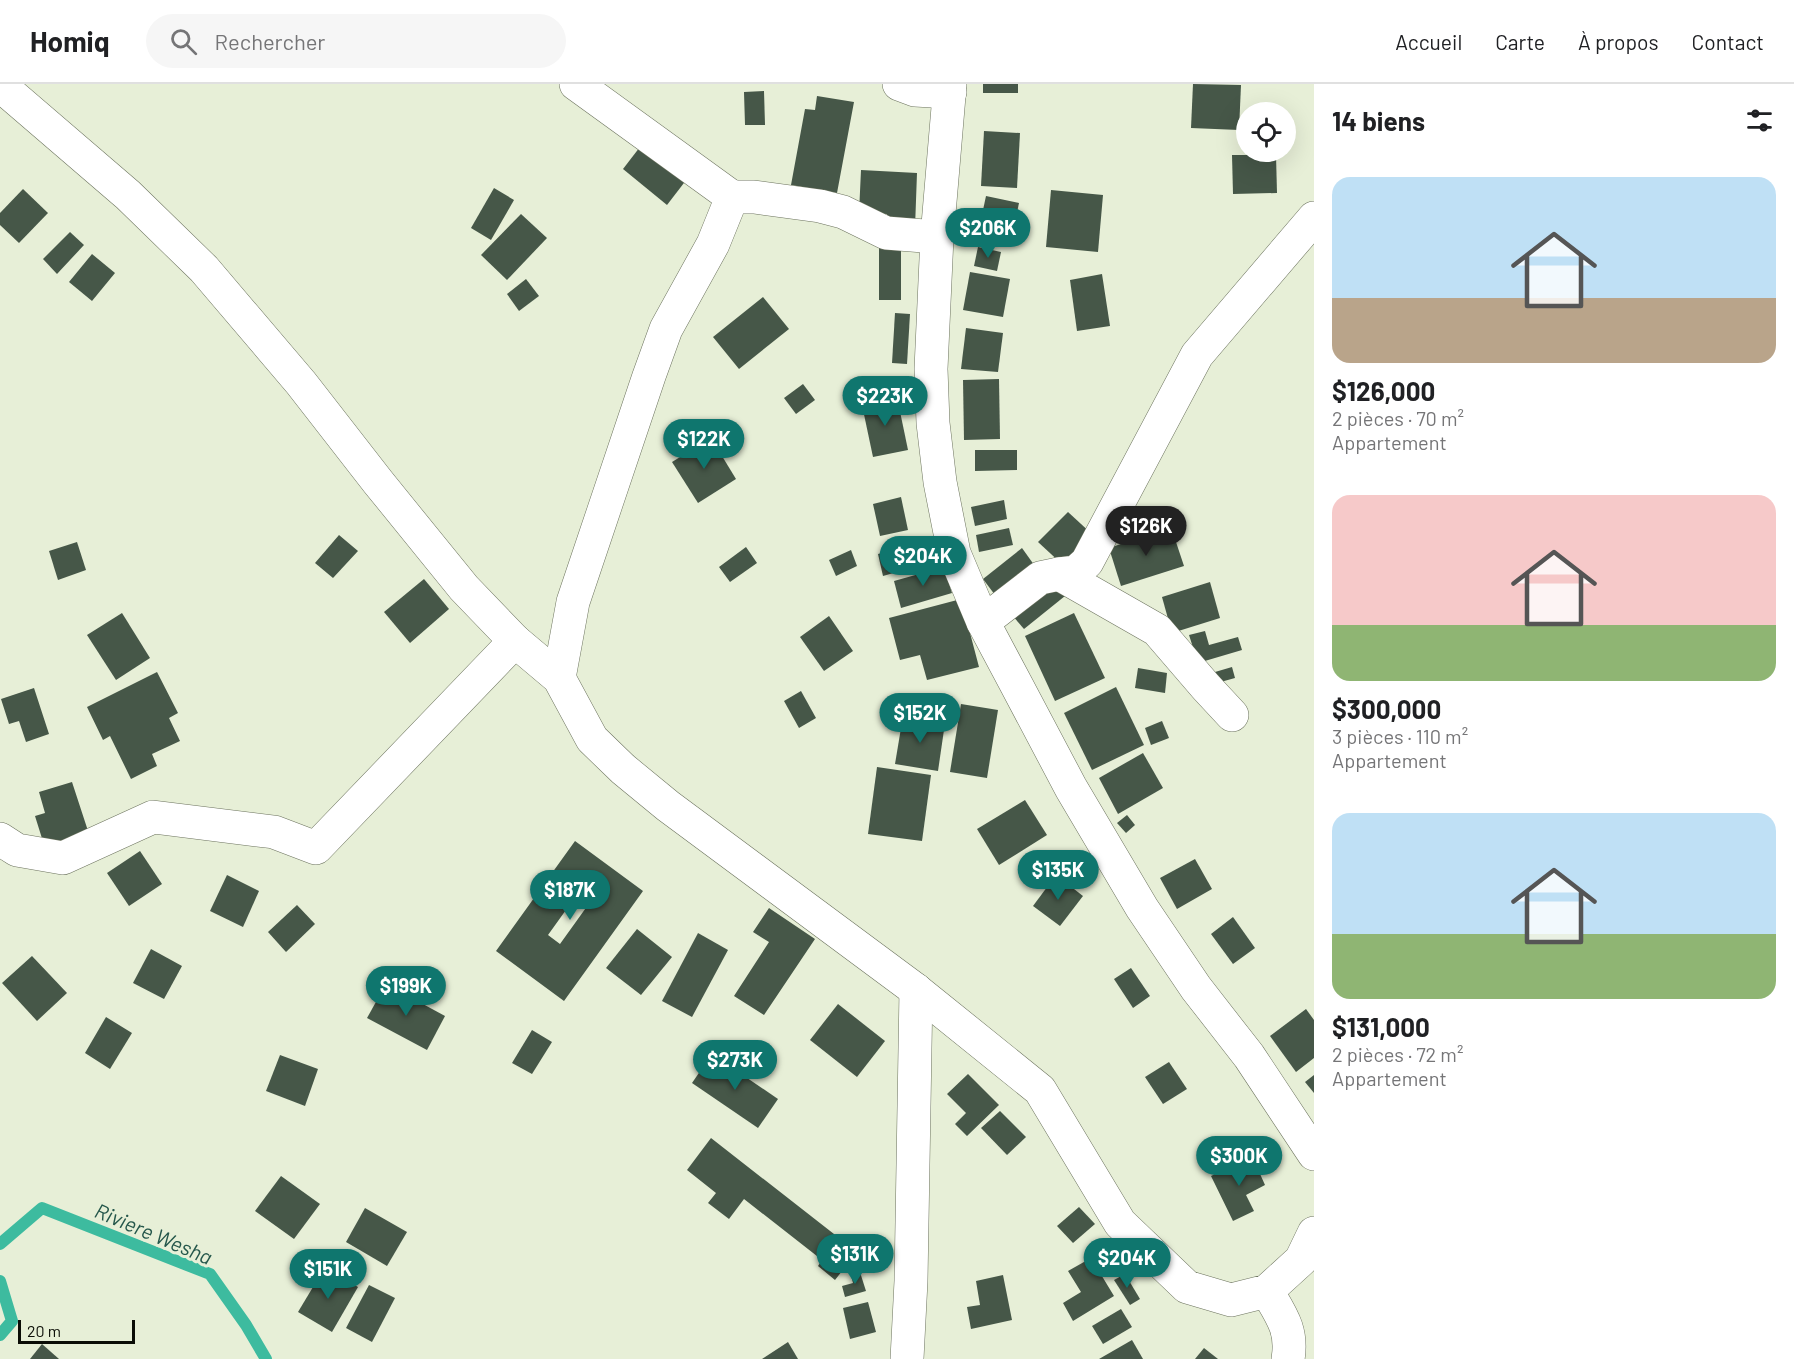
<!DOCTYPE html>
<html lang="fr">
<head>
<meta charset="utf-8">
<style>
  :root { --surface:#fff; --page:#f6f6f6; --text:#202124; --muted:#757577; --line:#e0e0e0; --accent:#0f766e }
  body { margin:0; font-family:Barlow,sans-serif; background:var(--page); color:var(--text); height:100vh; display:flex; flex-direction:column; font-size:22px; white-space:nowrap }
  * { box-sizing:border-box; margin:0 }
  p { font-size:20px; color:var(--muted) }
  .icon { flex:none; width:33px; height:33px; fill:none; stroke:currentColor; stroke-width:2; stroke-linecap:round; stroke-linejoin:round }
  .map { position:relative; flex:1; overflow:hidden }
  .details { display:flex; flex-direction:column; background:var(--surface); width:480px }
  .details>* { flex:none }
  .fabs { position:absolute; left:1236px; top:18px; display:grid; gap:12px }
  .fabs a { display:grid; place-items:center; width:60px; height:60px; border-radius:50%; background:var(--surface); box-shadow:0 6px 24px #0002; font-size:30px }
  .scale { position:absolute; left:18px; bottom:15px; width:117px; box-sizing:border-box; padding-left:6px; border:3px solid #0b0d06; border-top:0; font-size:16px; line-height:21px; white-space:nowrap; color:#0b0d06; -webkit-text-stroke:4px #e7efd7; paint-order:stroke }
  .price { position:absolute; translate:-50% -51px; padding:0 14px; border-radius:21px; background:var(--accent); color:#fff; font-size:20px; line-height:39px; filter:drop-shadow(0 2px 3px #0008) }
  .price::after { content:''; position:absolute; left:50%; top:36px; width:18px; height:14px; margin-left:-9px; background:inherit; clip-path:polygon(0 0,100% 0,50% 100%) }
  .price.on { background:#222; color:#fff }
  ul { padding:0; list-style:none }
  li { display:grid; align-content:center; gap:12px; height:318px; padding:0 18px }
  li span { display:grid; place-items:center; height:186px; border-radius:18px; color:#555 }
  li>.icon { margin-inline-start:auto }
  span .icon { width:108px; height:108px; fill:#fffc; stroke-width:1 }
  li b { font-size:26px }
  h2 { display:flex; justify-content:space-between; align-items:center; height:72px; padding:0 18px; font-size:26px }
  header { display:flex; align-items:center; gap:36px; box-sizing:border-box; height:84px; padding:0 30px; background:var(--surface); border-bottom:2px solid var(--line) }
  header strong { font-size:28px }
  nav { display:flex; gap:33px; margin-inline-start:auto; font-size:21px }
  .search { width:420px; height:54px; background:var(--page); display:flex; align-items:center; gap:15px; box-sizing:border-box; padding:0 21px; border-radius:33px; color:var(--muted); font-size:22px }
  main { display:flex; flex:1; min-height:0 }
  .map>svg:first-child { display:block }
  .lines { fill:none; stroke-linecap:round; stroke-linejoin:round }
  .stream { stroke:#3dbb9f; stroke-width:12 }
  .building { fill:#465748; fill-rule:evenodd }
  .street-casing { stroke:#6c735e; stroke-width:34 }
  .street { stroke:#fff; stroke-width:33 }
  .labels { text-anchor:middle; dominant-baseline:central; stroke-width:6; stroke-linejoin:round; paint-order:stroke }
  .water-label { font-size:21px; font-style:italic; fill:#25574b; stroke:#e7efd7 }
</style>
</head>
<body>
<header>
<strong>Homiq</strong>
<div class="search"><svg class="icon" aria-label="search" viewBox="0 0 24 24"><circle cx="10" cy="10" r="6"/><path d="M15 15l6 6"/></svg>Rechercher</div>
<nav><a>Accueil</a><a>Carte</a><a>À propos</a><a>Contact</a></nav>
</header>
<main>
<div class="map">
<svg width="1314" height="1275" viewBox="0 0 1314 1275">
  <rect width="100%" height="100%" fill="#e7efd7"/>
  <g class="lines">
    <!-- stream -->
    <g class="stream">
      <path d="M 0,1160 L 42,1124 L 210,1190 L 246,1241 L 266,1275"/>
      <path d="M 0,1197 L 12,1237 L 0,1251"/>
    </g>
  </g>
  <!-- building -->
  <g class="building">
    <rect x="983" y="0" width="35" height="9"/>
    <path d="M 1193,0 L 1241,1 L 1239,46 L 1191,44 Z"/>
    <path d="M 764,7 L 765,41 L 745,41 L 744,8 Z"/>
    <path d="M 817,12 L 854,18 L 837,109 L 791,101 L 805,25 L 815,26 Z"/>
    <path d="M 984,47 L 1020,49 L 1017,104 L 981,102 Z"/>
    <path d="M 643,59 L 687,95 L 667,121 L 623,85 Z"/>
    <path d="M 1232,71 L 1276,71 L 1277,109 L 1233,110 Z"/>
    <path d="M 861,86 L 917,89 L 915,144 L 887,143 L 887,130 L 859,129 Z"/>
    <path d="M 494,104 L 514,116 L 491,156 L 471,144 Z"/>
    <path d="M 23,105 L 48,129 L 19,159 L 0,141 L 0,129 Z"/>
    <path d="M 1051,106 L 1103,111 L 1098,168 L 1046,163 Z"/>
    <path d="M 986,112 L 1019,119 L 1013,148 L 980,140 Z"/>
    <path d="M 521,130 L 547,154 L 507,196 L 481,171 Z"/>
    <path d="M 70,148 L 84,161 L 57,190 L 43,175 Z"/>
    <rect x="879" y="156" width="22" height="60"/>
    <path d="M 978,163 L 1001,168 L 997,187 L 974,182 Z"/>
    <path d="M 92,170 L 115,189 L 92,217 L 69,198 Z"/>
    <path d="M 970,188 L 1010,195 L 1003,233 L 963,226 Z"/>
    <path d="M 1102,190 L 1110,242 L 1077,247 L 1070,196 Z"/>
    <path d="M 526,195 L 539,212 L 519,227 L 507,210 Z"/>
    <path d="M 763,213 L 789,245 L 739,285 L 713,253 Z"/>
    <path d="M 895,229 L 910,230 L 907,280 L 892,279 Z"/>
    <path d="M 966,244 L 1003,249 L 998,288 L 961,285 Z"/>
    <path d="M 999,295 L 1000,355 L 964,356 L 963,296 Z"/>
    <path d="M 803,300 L 815,316 L 796,330 L 784,314 Z"/>
    <path d="M 897,313 L 908,366 L 873,373 L 862,321 Z"/>
    <path d="M 711,354 L 736,395 L 698,419 L 672,378 Z"/>
    <path d="M 975,366 L 1017,366 L 1017,386 L 975,387 Z"/>
    <path d="M 901,413 L 908,446 L 880,452 L 873,420 Z"/>
    <path d="M 1004,416 L 1007,435 L 975,442 L 971,423 Z"/>
    <path d="M 1068,428 L 1093,451 L 1064,482 L 1038,458 Z"/>
    <path d="M 1171,443 L 1184,482 L 1121,502 L 1109,464 Z"/>
    <path d="M 1009,444 L 1013,461 L 979,468 L 976,451 Z"/>
    <path d="M 339,451 L 358,467 L 333,494 L 315,479 Z"/>
    <path d="M 936,454 L 942,475 L 883,492 L 878,470 Z"/>
    <path d="M 77,458 L 86,486 L 58,496 L 49,467 Z"/>
    <path d="M 746,463 L 757,479 L 730,498 L 719,483 Z"/>
    <path d="M 1022,464 L 1037,485 L 998,515 L 983,495 Z"/>
    <path d="M 851,466 L 857,482 L 836,492 L 829,476 Z"/>
    <path d="M 944,483 L 952,509 L 901,524 L 894,497 Z"/>
    <path d="M 424,495 L 449,525 L 410,559 L 384,528 Z"/>
    <path d="M 1053,497 L 1065,512 L 1024,545 L 1012,531 Z"/>
    <path d="M 1210,498 L 1220,534 L 1172,549 L 1162,513 Z"/>
    <path d="M 961,515 L 979,583 L 927,596 L 920,571 L 900,576 L 889,534 Z"/>
    <path d="M 122,529 L 150,574 L 116,596 L 87,551 Z"/>
    <path d="M 1074,529 L 1105,594 L 1055,617 L 1025,552 Z"/>
    <path d="M 829,532 L 853,567 L 824,587 L 800,553 Z"/>
    <path d="M 1205,547 L 1209,561 L 1238,553 L 1242,566 L 1198,579 L 1189,551 Z"/>
    <path d="M 1232,583 L 1235,594 L 1217,599 L 1215,588 Z"/>
    <path d="M 1138,584 L 1167,589 L 1165,609 L 1135,604 Z"/>
    <path d="M 157,588 L 178,629 L 169,634 L 180,657 L 152,670 L 157,682 L 131,695 L 110,652 L 103,656 L 87,623 Z"/>
    <path d="M 1116,603 L 1144,661 L 1092,686 L 1064,629 Z"/>
    <path d="M 34,604 L 49,650 L 26,658 L 19,637 L 9,640 L 1,615 Z"/>
    <path d="M 801,607 L 816,634 L 799,644 L 784,617 Z"/>
    <path d="M 961,620 L 998,626 L 987,694 L 950,688 Z"/>
    <path d="M 903,632 L 945,639 L 938,687 L 895,680 Z"/>
    <path d="M 1162,637 L 1169,654 L 1151,661 L 1145,644 Z"/>
    <path d="M 1143,669 L 1163,704 L 1118,730 L 1099,694 Z"/>
    <path d="M 877,683 L 931,691 L 922,757 L 868,750 Z"/>
    <path d="M 72,698 L 89,750 L 45,764 L 35,732 L 45,729 L 39,708 Z"/>
    <path d="M 1025,716 L 1047,751 L 999,781 L 977,745 Z"/>
    <path d="M 1127,731 L 1135,741 L 1126,749 L 1117,739 Z"/>
    <path d="M 575,757 L 643,807 L 564,917 L 496,867 ZM 581,805 L 593,814 L 560,860 L 548,851 Z"/>
    <path d="M 140,767 L 162,800 L 129,822 L 107,789 Z"/>
    <path d="M 1195,775 L 1212,805 L 1177,825 L 1160,794 Z"/>
    <path d="M 227,791 L 259,807 L 243,843 L 210,827 Z"/>
    <path d="M 1056,791 L 1083,812 L 1060,842 L 1033,822 Z"/>
    <path d="M 297,821 L 315,840 L 286,868 L 268,848 Z"/>
    <path d="M 769,824 L 815,855 L 764,931 L 734,912 L 769,858 L 753,848 Z"/>
    <path d="M 1233,833 L 1255,864 L 1233,880 L 1211,850 Z"/>
    <path d="M 637,845 L 672,873 L 641,911 L 606,884 Z"/>
    <path d="M 698,849 L 728,866 L 692,933 L 662,917 Z"/>
    <path d="M 151,865 L 182,882 L 164,915 L 133,899 Z"/>
    <path d="M 32,872 L 67,909 L 37,937 L 2,899 Z"/>
    <path d="M 1131,884 L 1150,912 L 1133,924 L 1114,895 Z"/>
    <path d="M 386,900 L 445,932 L 427,966 L 367,934 Z"/>
    <path d="M 838,920 L 885,957 L 857,993 L 810,956 Z"/>
    <path d="M 1306,925 L 1314,936 L 1314,974 L 1296,988 L 1270,952 Z"/>
    <path d="M 106,933 L 132,949 L 110,985 L 85,969 Z"/>
    <path d="M 532,946 L 552,958 L 532,990 L 512,979 Z"/>
    <path d="M 712,970 L 778,1015 L 758,1044 L 692,999 Z"/>
    <path d="M 280,971 L 318,985 L 305,1022 L 266,1007 Z"/>
    <path d="M 1169,978 L 1187,1005 L 1163,1020 L 1145,993 Z"/>
    <path d="M 968,990 L 999,1021 L 967,1052 L 955,1040 L 966,1029 L 947,1010 Z"/>
    <path d="M 1314,991 L 1314,1009 L 1305,998 Z"/>
    <path d="M 1000,1027 L 1026,1053 L 1007,1071 L 981,1044 Z"/>
    <path d="M 711,1054 L 857,1168 L 835,1196 L 818,1182 L 822,1176 L 744,1115 L 729,1135 L 708,1119 L 716,1109 L 687,1086 Z"/>
    <path d="M 1252,1072 L 1265,1101 L 1246,1111 L 1254,1127 L 1233,1137 L 1211,1092 Z"/>
    <path d="M 281,1092 L 320,1120 L 294,1155 L 255,1127 Z"/>
    <path d="M 1079,1123 L 1095,1140 L 1073,1159 L 1057,1142 Z"/>
    <path d="M 365,1124 L 407,1148 L 387,1182 L 346,1158 Z"/>
    <path d="M 1091,1174 L 1114,1212 L 1073,1237 L 1063,1219 L 1081,1208 L 1068,1187 Z"/>
    <path d="M 325,1183 L 358,1203 L 332,1248 L 298,1228 Z"/>
    <path d="M 859,1185 L 866,1207 L 845,1213 L 842,1202 L 853,1199 L 850,1188 Z"/>
    <path d="M 1125,1190 L 1140,1215 L 1130,1221 L 1114,1196 Z"/>
    <path d="M 1003,1191 L 1012,1236 L 971,1245 L 967,1223 L 980,1221 L 976,1197 Z"/>
    <path d="M 369,1201 L 395,1214 L 372,1258 L 346,1244 Z"/>
    <path d="M 868,1218 L 876,1248 L 850,1255 L 843,1224 Z"/>
    <path d="M 1121,1225 L 1132,1243 L 1103,1260 L 1092,1242 Z"/>
    <path d="M 1132,1256 L 1143,1275 L 1099,1275 Z"/>
    <path d="M 788,1258 L 798,1275 L 762,1275 Z"/>
    <path d="M 42,1260 L 59,1275 L 30,1275 Z"/>
    <path d="M 1204,1264 L 1218,1275 L 1195,1275 Z"/>
  </g>
  <g class="lines">
    <!-- street casing -->
    <g class="street-casing">
      <g id="street">
        <path d="M 576,0 L 732,113"/>
        <path d="M 899,0 L 915,6 L 950,8"/>
        <path d="M 950,0 L 937,153 L 931,285 L 933,339 L 940,398 L 954,469 L 983,538 L 1016,600 L 1071,704 L 1142,824 L 1196,904 L 1249,972 L 1314,1070"/>
        <path d="M 0,1 L 128,111 L 204,185 L 301,299 L 378,398 L 464,504 L 515,557 L 559,594 L 592,655 L 623,685 L 668,722 L 916,906 L 1040,1006 L 1120,1139 L 1187,1203 L 1231,1216 L 1267,1207 L 1301,1176 L 1314,1149"/>
        <path d="M 1059,490 L 1157,546 L 1206,603 L 1232,631"/>
        <path d="M 983,538 L 1040,494 L 1059,490 L 1076,488 L 1087,478 L 1197,271 L 1314,134"/>
        <path d="M 559,594 L 573,518 L 649,292 L 666,245 L 713,160 L 732,113 L 754,113 L 820,122 L 843,128 L 886,149 L 937,153"/>
        <path d="M 0,755 L 17,766 L 63,774 L 153,733 L 274,748 L 316,764 L 515,557"/>
        <path d="M 1267,1207 C 1281,1231 1293,1246 1288,1275"/>
        <path d="M 907,1275 L 911,1197 L 916,906"/>
      </g>
    </g>
    <!-- street -->
    <use href="#street" class="street"/>
  </g>
  <g class="labels">
    <!-- water labels -->
    <g class="water-label">
      <text transform="translate(154 1149) rotate(23)">Riviere Wesha</text>
    </g>
  </g>
</svg>
<div class="fabs">
<a><svg class="icon" aria-label="locate" viewBox="0 0 24 24"><circle cx="12" cy="12" r="6"/><path d="M12 2v4M12 18v4M2 12h4M18 12h4"/></svg></a>
</div>
<div class="scale">20 m</div>
<b class="price" style="left:988px;top:175px">$206K</b>
<b class="price" style="left:885px;top:343px">$223K</b>
<b class="price" style="left:704px;top:386px">$122K</b>
<b class="price on" style="left:1146px;top:473px">$126K</b>
<b class="price" style="left:923px;top:503px">$204K</b>
<b class="price" style="left:920px;top:660px">$152K</b>
<b class="price" style="left:1058px;top:817px">$135K</b>
<b class="price" style="left:570px;top:837px">$187K</b>
<b class="price" style="left:406px;top:933px">$199K</b>
<b class="price" style="left:735px;top:1007px">$273K</b>
<b class="price" style="left:1239px;top:1103px">$300K</b>
<b class="price" style="left:855px;top:1201px">$131K</b>
<b class="price" style="left:1127px;top:1205px">$204K</b>
<b class="price" style="left:328px;top:1216px">$151K</b>
</div>
<section class="details">
<h2>14 biens<svg class="icon" aria-label="filters" viewBox="0 0 24 24"><path d="M4 7h16M4 17h16"/><circle cx="9" cy="7" r="2"/><circle cx="15" cy="17" r="2"/></svg></h2>
<ul>
<li><span style="background:linear-gradient(#bfe0f5 65%,#b9a48a 0)"><svg class="icon" aria-label="home" viewBox="0 0 24 24"><path d="M3 11l9-7 9 7M6 9v11h12V9"/></svg></span><div><b>$126,000</b><p>2 pièces · 70 m²</p><p>Appartement</p></div></li>
<li><span style="background:linear-gradient(#f6c9c9 70%,#8fb573 0)"><svg class="icon" aria-label="home" viewBox="0 0 24 24"><path d="M3 11l9-7 9 7M6 9v11h12V9"/></svg></span><div><b>$300,000</b><p>3 pièces · 110 m²</p><p>Appartement</p></div></li>
<li><span style="background:linear-gradient(#bfe0f5 65%,#8fb573 0)"><svg class="icon" aria-label="home" viewBox="0 0 24 24"><path d="M3 11l9-7 9 7M6 9v11h12V9"/></svg></span><div><b>$131,000</b><p>2 pièces · 72 m²</p><p>Appartement</p></div></li>
</ul>
</section>
</main>
</body>
</html>
